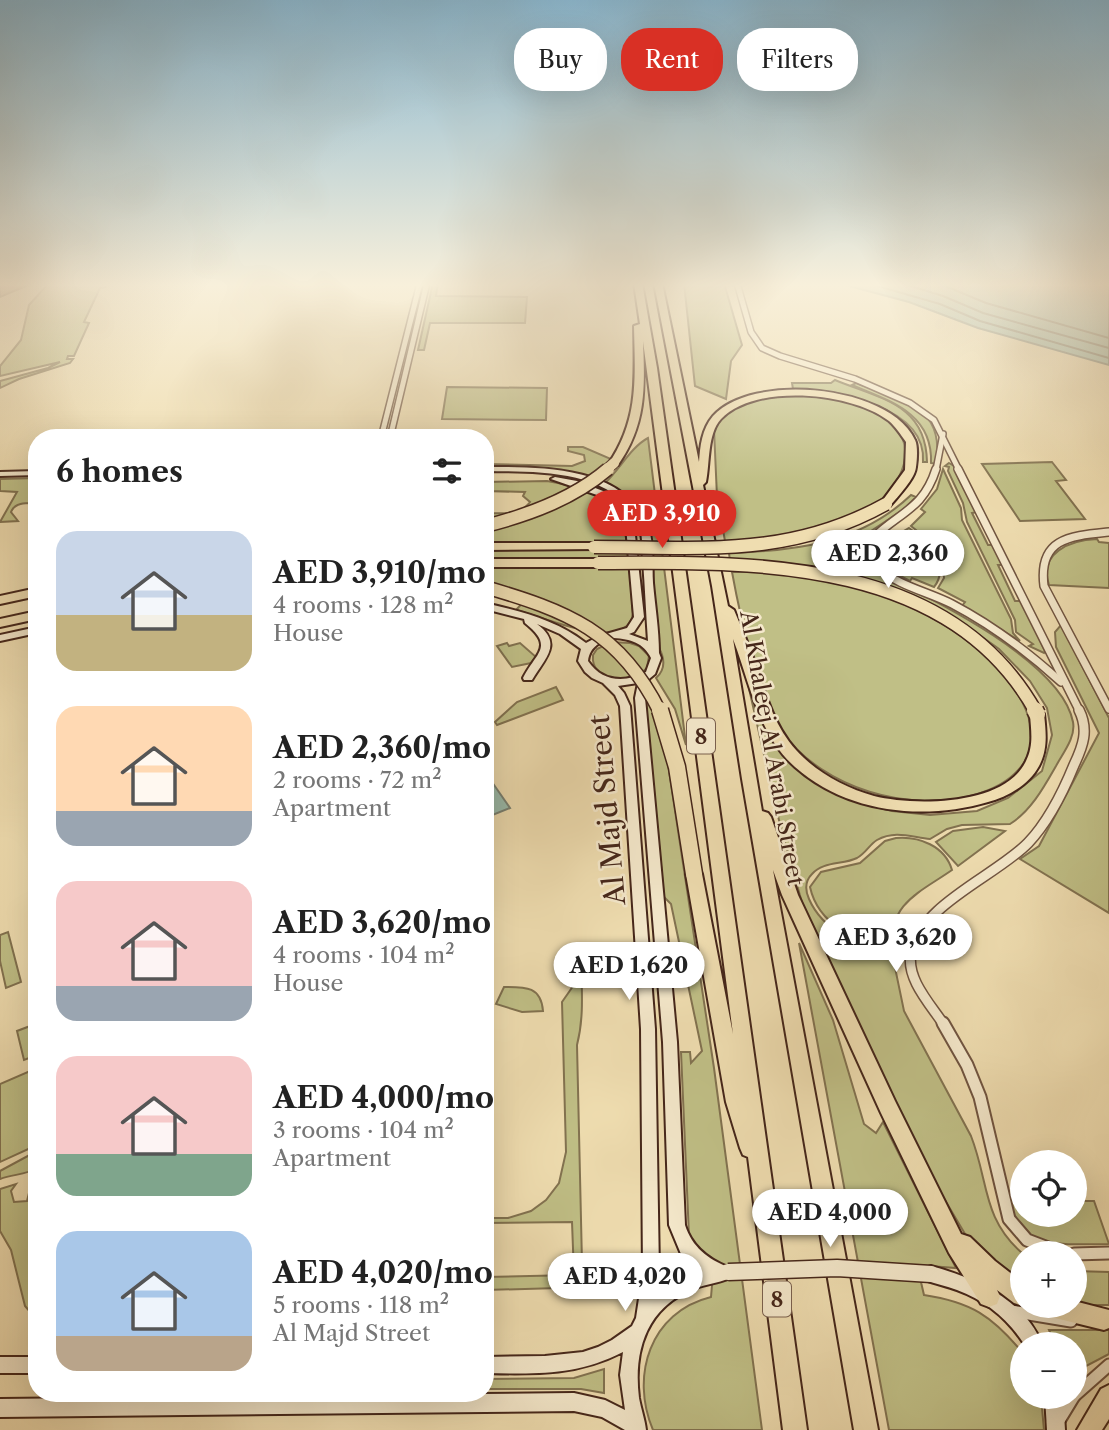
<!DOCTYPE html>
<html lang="en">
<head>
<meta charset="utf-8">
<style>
  :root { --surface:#fff; --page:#f2f2f2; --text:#222; --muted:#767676; --accent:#d93025 }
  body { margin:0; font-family:"Libre Caslon Text",serif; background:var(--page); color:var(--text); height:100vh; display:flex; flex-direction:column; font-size:26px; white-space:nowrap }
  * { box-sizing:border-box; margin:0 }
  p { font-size:23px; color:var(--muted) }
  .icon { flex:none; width:38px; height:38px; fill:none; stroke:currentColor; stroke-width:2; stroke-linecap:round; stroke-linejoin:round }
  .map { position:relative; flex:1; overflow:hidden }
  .side { position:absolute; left:28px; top:429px; width:466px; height:973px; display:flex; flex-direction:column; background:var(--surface); border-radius:28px; box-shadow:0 7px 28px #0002 }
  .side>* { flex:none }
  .banner { position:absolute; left:514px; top:28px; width:488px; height:63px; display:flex; gap:14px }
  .controls { position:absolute; left:1010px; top:1150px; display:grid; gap:14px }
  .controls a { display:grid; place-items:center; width:77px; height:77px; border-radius:50%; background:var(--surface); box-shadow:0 7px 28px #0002; font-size:35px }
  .price { position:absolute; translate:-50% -60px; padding:0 16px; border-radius:24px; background:#fff; color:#222; font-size:23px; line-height:46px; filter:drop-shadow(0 2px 4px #0008) }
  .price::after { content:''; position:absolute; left:50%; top:42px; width:21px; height:16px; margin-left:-10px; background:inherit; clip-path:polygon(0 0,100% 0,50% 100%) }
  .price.active { background:var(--accent); color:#fff }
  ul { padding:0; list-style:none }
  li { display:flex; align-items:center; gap:21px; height:175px; padding:0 28px }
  li span { display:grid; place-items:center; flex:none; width:196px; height:140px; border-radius:21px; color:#555 }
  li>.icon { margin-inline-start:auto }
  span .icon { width:84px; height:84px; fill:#fffc; stroke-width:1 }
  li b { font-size:30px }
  h2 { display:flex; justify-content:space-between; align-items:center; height:84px; padding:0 28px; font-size:30px }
  .pill { padding:0 24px; border-radius:28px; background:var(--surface); box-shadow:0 7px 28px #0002; font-size:24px; line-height:63px }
  .pill.active { background:var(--accent); color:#fff }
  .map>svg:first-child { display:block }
  .green { fill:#c0bf86; stroke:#827250; stroke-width:2 }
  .water { fill:#9abcac; stroke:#788072; stroke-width:2 }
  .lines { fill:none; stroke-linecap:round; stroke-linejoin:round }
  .shore { stroke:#707163; stroke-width:2 }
  .street-far3-casing { stroke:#705440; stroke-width:8 }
  .street-far2-casing { stroke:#705440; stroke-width:10 }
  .street-far1-casing { stroke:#705440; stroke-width:12 }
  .street-casing { stroke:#705440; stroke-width:15 }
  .secondary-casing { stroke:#45261a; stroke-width:4 }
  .highway-casing { stroke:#45261a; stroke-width:4 }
  .street-far3 { stroke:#f5e9cc; stroke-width:5 }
  .street-far2 { stroke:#f5e9cc; stroke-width:7 }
  .street-far1 { stroke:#f5e9cc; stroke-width:9 }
  .street { stroke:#f5e9cc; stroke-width:11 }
  .secondary { fill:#f5e9cc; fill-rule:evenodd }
  .highway { fill:#efddb0; fill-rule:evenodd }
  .secondary-bridge-casing { stroke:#45261a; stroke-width:19; stroke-linecap:butt }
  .highway-bridge-far2-casing { stroke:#45261a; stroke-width:12; stroke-linecap:butt }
  .highway-bridge-far1-casing { stroke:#45261a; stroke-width:15; stroke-linecap:butt }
  .highway-bridge-casing { stroke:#45261a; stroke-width:19; stroke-linecap:butt }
  .secondary-bridge { stroke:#f5e9cc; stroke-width:16 }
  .highway-bridge-far2 { stroke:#efddb0; stroke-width:10 }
  .highway-bridge-far1 { stroke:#efddb0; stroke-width:12 }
  .highway-bridge { stroke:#efddb0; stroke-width:16 }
  .shaded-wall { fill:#96634e; stroke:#45261a; stroke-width:2 }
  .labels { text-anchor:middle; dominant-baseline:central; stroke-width:5; stroke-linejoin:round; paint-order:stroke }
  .shield { fill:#f5e9cc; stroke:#7a604f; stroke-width:2 }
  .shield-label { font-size:21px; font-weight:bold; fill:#45261a }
  .street-label { font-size:23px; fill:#45261a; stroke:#f5e9cc }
  .near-street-label { font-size:28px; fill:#45261a; stroke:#f5e9cc }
</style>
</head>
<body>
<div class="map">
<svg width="1109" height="1430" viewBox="0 0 1109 1430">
  <rect width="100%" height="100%" fill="#efddb0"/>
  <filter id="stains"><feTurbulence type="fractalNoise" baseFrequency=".00286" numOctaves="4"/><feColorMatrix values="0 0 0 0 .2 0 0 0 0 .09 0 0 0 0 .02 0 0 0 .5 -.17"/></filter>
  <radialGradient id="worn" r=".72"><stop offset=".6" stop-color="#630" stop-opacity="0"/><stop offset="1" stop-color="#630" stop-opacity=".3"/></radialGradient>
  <!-- green -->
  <g class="green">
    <path d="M 49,283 L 108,283 L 106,287 L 100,288 L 84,322 L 89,323 L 74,356 L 68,356 L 67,359 L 73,359 L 70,363 L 19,379 L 0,388 L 0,381 L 48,368 L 60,362 L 0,376 L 0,366 L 21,340 L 29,305 Z"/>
    <path d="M 433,283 L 438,283 L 436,296 L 527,297 L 525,323 L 430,323 L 424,350 L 418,350 Z"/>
    <path d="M 684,283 L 724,283 L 742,345 L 731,361 L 726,399 L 695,386 Z"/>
    <path d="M 835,380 C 881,399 926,404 927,462 L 923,462 C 927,405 834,391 793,389 L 792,383 L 831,383 Z"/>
    <path d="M 856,383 C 900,400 946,405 936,464 L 931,463 C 933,413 890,401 852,385 Z"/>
    <path d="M 447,387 L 547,388 L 546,420 L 442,419 Z"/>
    <path d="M 790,394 C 806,395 823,395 839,399 C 878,407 922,431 899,477 C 889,498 864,515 842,522 C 805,535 763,541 725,541 L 717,497 L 714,429 L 721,417 L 745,401 Z"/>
    <path d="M 648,438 L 686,745 L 675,709 L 656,678 C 666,669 665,659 659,648 L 649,532 C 641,507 628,495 605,483 C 620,469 631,447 648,438 Z"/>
    <path d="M 568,447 L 583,447 L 611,459 L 593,478 L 536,469 L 485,468 L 485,464 L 572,466 L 585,461 L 584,455 L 568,451 Z"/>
    <path d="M 1052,462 L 1066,480 L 1056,481 L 1085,519 L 1020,521 L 982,464 Z"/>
    <path d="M 949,463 L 954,466 L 977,512 L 972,513 L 988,545 L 994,545 L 1004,565 L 998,565 L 1015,601 L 1022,601 L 1045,651 L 1044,653 L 1029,646 L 1033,644 L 1016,632 L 1015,620 L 967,522 L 963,503 L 948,471 L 949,467 L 945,466 Z"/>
    <path d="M 943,469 L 961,508 L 962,520 L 1011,619 L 1013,633 L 1020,641 L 962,606 L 965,602 L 938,588 L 944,578 C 944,555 928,539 911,526 L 925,512 L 921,509 L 937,489 Z"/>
    <path d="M 37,478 L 37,503 C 27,503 15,502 11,512 L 18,521 L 0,522 L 17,492 L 0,491 L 0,479 Z"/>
    <path d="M 547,481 C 572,485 610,494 622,521 C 629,537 631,593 633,614 C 626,655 541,616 516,610 L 529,596 L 485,584 L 485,513 C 500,513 520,516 530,502 L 523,496 L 525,492 L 485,491 L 485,482 Z"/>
    <path d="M 911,495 L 916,497 L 904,509 L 868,533 L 862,531 C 852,551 863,563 878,575 L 882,574 C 933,599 1062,662 1073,722 C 1076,737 1063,753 1056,766 C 1044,787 1031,811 1010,824 L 962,825 L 947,829 L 930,839 C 911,837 895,830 877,840 C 869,845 866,853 857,858 C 843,865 823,861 812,874 C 805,881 805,890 809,899 C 823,931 859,947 892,953 L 904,1011 L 971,1136 C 989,1182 982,1218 1022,1253 L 1022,1290 L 971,1244 L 933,1180 L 805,913 L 781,829 L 737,636 L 759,715 L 775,744 L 864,804 L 892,811 L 930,815 L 977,811 L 1008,798 L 1042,771 L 1052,735 L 1047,708 L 1030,681 L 999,649 L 967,626 L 940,609 L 842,572 L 787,564 L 730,561 L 729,553 C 796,551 861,543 911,495 Z"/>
    <path d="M 909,528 C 927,540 951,566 934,587 L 912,578 L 910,581 C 891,572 866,550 890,532 L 897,535 Z"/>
    <path d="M 1097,539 L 1099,542 L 1109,543 L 1109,588 L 1049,585 C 1038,553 1070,540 1097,539 Z"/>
    <path d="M 732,572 C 832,567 955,606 1015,690 C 1030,712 1039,740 1023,764 C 1012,780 992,790 974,795 C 909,813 824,789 783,733 C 758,698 740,616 732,572 Z"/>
    <path d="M 1061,625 L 1109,718 L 1109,913 L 1020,859 L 1039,846 L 1099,733 L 1056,647 L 1055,632 Z"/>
    <path d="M 611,642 L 630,643 L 639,646 L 649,656 L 647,668 C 633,683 590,684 593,655 L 597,649 Z"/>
    <path d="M 507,643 L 509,646 L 520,643 L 536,657 L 531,663 L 512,667 L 497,646 Z"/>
    <path d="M 556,687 L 563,700 L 497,725 L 495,722 L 517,702 Z"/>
    <path d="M 647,697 L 664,738 L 714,1068 L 762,1430 L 653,1430 C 630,1376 650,1312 711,1297 L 714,1262 L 700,1256 L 689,1236 L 681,1052 L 690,1052 L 691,1063 L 702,1051 L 671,904 L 664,897 L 646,708 Z"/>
    <path d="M 983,827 L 1005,831 L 958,866 L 936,842 L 953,831 Z"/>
    <path d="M 896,838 C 919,836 945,846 952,870 C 919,893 889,903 892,948 C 857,944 818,924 810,887 L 821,872 L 860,863 L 885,841 Z"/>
    <path d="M 8,932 L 21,982 L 6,988 L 0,961 L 0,935 Z"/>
    <path d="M 799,943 L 833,1020 L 864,1124 L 876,1133 L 883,1122 L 956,1268 L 917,1265 L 924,1295 C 971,1302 992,1316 1022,1352 L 1022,1396 L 1041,1397 L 1044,1430 L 889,1430 Z"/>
    <path d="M 572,952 L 581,952 C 581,984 585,1014 577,1045 L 582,1263 L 574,1282 L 559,1288 L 485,1290 L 485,1277 L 574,1275 L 572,1222 L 485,1223 L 485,1218 L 508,1218 L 531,1211 L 546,1200 L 559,1183 L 566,1152 L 562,1002 L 578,979 L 577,971 L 571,963 Z"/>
    <path d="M 504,987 C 525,987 541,986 543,1011 L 522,1012 L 496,1004 Z"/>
    <path d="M 33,1025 L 37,1055 L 24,1060 L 17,1031 Z"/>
    <path d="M 37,1068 L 37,1145 L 0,1162 L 0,1084 Z"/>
    <path d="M 37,1151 L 37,1168 C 26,1175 13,1174 0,1179 L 0,1171 Z"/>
    <path d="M 16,1184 L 11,1191 L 14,1202 L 27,1201 L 30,1189 L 37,1193 L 37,1320 L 25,1306 L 11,1250 L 0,1231 L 0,1189 Z"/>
    <path d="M 1006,1196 L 1022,1201 L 1022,1214 L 1074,1214 L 1075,1201 L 1094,1201 L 1109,1244 C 1065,1244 1017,1252 1006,1196 Z"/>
    <path d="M 1074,1271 L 1109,1272 L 1109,1305 L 1075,1305 Z"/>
    <path d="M 1049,1330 L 1109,1330 L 1109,1354 L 1086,1366 L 1075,1380 L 1074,1344 L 1055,1344 Z"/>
    <path d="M 604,1369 L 604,1393 L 581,1389 L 485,1389 L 485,1379 L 574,1378 Z"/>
  </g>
  <!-- water -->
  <g class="water">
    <path d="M 838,283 L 1109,283 L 1109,365 L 978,328 L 909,302 Z"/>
    <path d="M 485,772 L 510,808 L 485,818 Z"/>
  </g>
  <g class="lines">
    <!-- shore -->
    <g class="shore">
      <path d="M 867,283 L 940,304 L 980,321 L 1109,358"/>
      <path d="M 901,283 L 943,296 L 983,313 L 1109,348"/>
      <path d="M 938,283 L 986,303 L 1109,338"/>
    </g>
    <!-- street-far3 casing -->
    <g class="street-far3-casing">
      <g id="street-far3">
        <path d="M 737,283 L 751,332 L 762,348 L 780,356 L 855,379 L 910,403 L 934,420 L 959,470"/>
        <path d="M 381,438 L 420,283"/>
        <path d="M 390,438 L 427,283"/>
        <path d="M 936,470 L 943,434"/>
      </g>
    </g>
    <!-- street-far2 casing -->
    <g class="street-far2-casing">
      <g id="street-far2">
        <path d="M 936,469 C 923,510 899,512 872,539 C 868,550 870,560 879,568 C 898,586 929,592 952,604 C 992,625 1028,652 1061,682"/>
        <path d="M 958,469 L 1080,712"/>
        <path d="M 1109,532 C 1070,536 1038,538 1044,586 L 1109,709"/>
      </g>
    </g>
    <!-- street-far1 casing -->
    <g class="street-far1-casing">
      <path id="street-far1" d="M 944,1025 C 931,1005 906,979 911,954 C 919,905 996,876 1028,843 C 1049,821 1063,792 1074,765 C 1083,746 1089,730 1079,710"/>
    </g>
    <!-- street casing -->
    <g class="street-casing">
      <g id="street">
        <path d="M 943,1023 L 967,1065 L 980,1097 L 1009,1219 L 1027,1240 L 1061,1253"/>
        <path d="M 1074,1254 L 1109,1253"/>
        <path d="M 1011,1311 L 1071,1321"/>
        <path d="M 1074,1396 L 1109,1365"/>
        <path d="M 1060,1419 L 1074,1396"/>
      </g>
    </g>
    <!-- secondary casing -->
    <g class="secondary-casing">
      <g id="secondary">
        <path d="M 485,467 C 540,467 628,465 649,530 C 654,545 652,566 653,583 C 655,606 659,630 659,653 L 661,658 L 655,674 L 649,679 L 645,698 L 677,1042 L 685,1225 C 692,1247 708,1259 728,1267 L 730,1273 L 728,1279 C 718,1283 707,1284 696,1288 C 647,1306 633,1350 639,1398 C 641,1409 645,1420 646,1430 L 625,1430 L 602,1417 L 574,1411 L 0,1417 L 0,1399 L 574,1393 L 605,1400 L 625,1410 L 620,1375 L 623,1352 C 576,1376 536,1374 485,1373 L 485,1357 L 545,1356 L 583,1352 L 598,1347 L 612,1340 L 632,1326 L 636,1318 L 643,1272 L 641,1029 L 620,706 L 615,695 L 603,683 L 592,678 L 585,672 L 578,661 L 581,649 L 560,634 L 537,624 C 564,644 544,659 532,680 L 524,680 L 523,678 C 536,652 555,647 525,623 L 524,619 L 485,609 L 485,603 C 520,611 557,620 586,643 L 599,636 L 627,628 L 634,617 L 626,526 L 616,510 L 597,495 L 551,479 L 555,477 L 577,481 L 603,491 L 622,506 L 634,526 L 644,617 L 634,632 L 629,634 L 648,641 C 646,614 645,587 643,561 C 642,550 643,538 640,529 C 619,468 537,472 485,471 ZM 614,638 C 630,639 644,643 651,658 L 646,672 C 625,683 602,682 588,661 C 590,646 601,641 614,638 ZM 638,683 L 635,698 L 663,1042 L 669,1225 L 681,1254 L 700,1271 L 664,1287 L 656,1294 L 659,1272 L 655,1029 L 630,706 L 624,693 L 618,686 Z"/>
        <path d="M 37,471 L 37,475 L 0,476 L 0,472 Z"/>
        <path d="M 37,627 L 37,633 L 0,641 L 0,635 Z"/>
        <path d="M 931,1266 C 975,1278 1024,1299 1042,1344 L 1024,1344 C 1008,1319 985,1300 957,1290 C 946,1286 936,1284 925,1280 L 923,1274 L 925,1268 Z"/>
        <rect x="0" y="1357" width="37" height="16"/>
        <path d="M 1045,1396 L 1063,1396 L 1065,1430 L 1047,1430 Z"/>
      </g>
    </g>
    <!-- highway casing -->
    <g class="highway-casing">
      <g id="highway">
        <path d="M 634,283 L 642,283 L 657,368 L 807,1430 L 783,1430 L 748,1157 L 743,1155 L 740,1148 L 726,1102 L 686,874 L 688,870 L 694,868 L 700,870 L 702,874 L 733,1034 L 643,341 C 645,389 646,425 618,465 L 610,465 L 609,463 C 639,419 635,377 634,326 L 640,324 Z"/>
        <path d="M 654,283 L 662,283 L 699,462 C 700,446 702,429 713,416 C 752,372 890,385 915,440 C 918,446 917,460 916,467 C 915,479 898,496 890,506 L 886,507 L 880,504 L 905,470 L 906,442 C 901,435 895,426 889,421 C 852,392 755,383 721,419 C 707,434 710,464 706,482 L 703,485 L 728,606 L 734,610 C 741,627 748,643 754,660 C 766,695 775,732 804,758 C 823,776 849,789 874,796 C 914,806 1005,806 1026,761 C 1034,745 1031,731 1030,714 L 1037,709 L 1044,714 C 1046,733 1048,749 1039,766 C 1029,785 1007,797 988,802 C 923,821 847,813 795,767 C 758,734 750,683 733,639 L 762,811 L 768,813 L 771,817 L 798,895 L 895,1101 L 961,1234 L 970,1237 L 995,1261 L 1022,1282 L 1023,1306 L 1014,1303 L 997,1290 L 1000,1296 L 997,1304 L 989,1307 L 981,1304 L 949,1253 L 881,1113 L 782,895 L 773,870 L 878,1430 L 854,1430 L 742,779 L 712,586 Z"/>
        <path d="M 594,543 L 598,545 L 598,549 L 485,550 L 485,543 Z"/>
        <path d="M 485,559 L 598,559 L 604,563 L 598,567 L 485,567 Z"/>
        <path d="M 37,588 L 37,596 L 0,604 L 0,596 Z"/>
        <path d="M 37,611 L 37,619 L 0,627 L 0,619 Z"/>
        <path d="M 1074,1301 L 1109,1310 L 1109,1328 L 1104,1330 L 1051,1317 L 1043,1314 L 1040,1306 L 1074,1306 Z"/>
        <path d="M 1109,1385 L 1109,1419 L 1102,1430 L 1077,1430 L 1101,1389 Z"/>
      </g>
    </g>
    <!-- street-far3 -->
    <use href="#street-far3" class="street-far3"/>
    <!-- street-far2 -->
    <use href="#street-far2" class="street-far2"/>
    <!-- street-far1 -->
    <use href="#street-far1" class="street-far1"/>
    <!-- street -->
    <use href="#street" class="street"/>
    <!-- secondary -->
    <use href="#secondary" class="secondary"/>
    <!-- highway -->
    <use href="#highway" class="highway"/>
    <!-- secondary-bridge casing -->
    <g class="secondary-bridge-casing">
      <path id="secondary-bridge" d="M 728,1272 L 837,1268 L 931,1274"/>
    </g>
    <!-- highway-bridge-far2 casing -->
    <g class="highway-bridge-far2-casing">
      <path id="highway-bridge-far2" d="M 606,470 L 614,463"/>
    </g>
    <!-- highway-bridge-far1 casing -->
    <g class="highway-bridge-far1-casing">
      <g id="highway-bridge-far1">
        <path d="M 485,526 C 529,515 573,499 608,469"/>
        <path d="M 594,547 C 701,547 789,558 886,504"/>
        <path d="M 598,563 C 752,562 949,556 1036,712"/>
        <path d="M 485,587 C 567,611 620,631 660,712"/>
      </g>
    </g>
    <!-- highway-bridge casing -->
    <g class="highway-bridge-casing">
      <g id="highway-bridge">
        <path d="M 660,710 L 677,767 L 694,874"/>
        <path d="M 1035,710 L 1037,714"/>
      </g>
    </g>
    <!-- secondary-bridge -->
    <use href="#secondary-bridge" class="secondary-bridge"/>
    <!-- highway-bridge-far2 -->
    <use href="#highway-bridge-far2" class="highway-bridge-far2"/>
    <!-- highway-bridge-far1 -->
    <use href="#highway-bridge-far1" class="highway-bridge-far1"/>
    <!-- highway-bridge -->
    <use href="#highway-bridge" class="highway-bridge"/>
  </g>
  <!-- shaded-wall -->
  <path class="shaded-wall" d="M 0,283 L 33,283 L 0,297 Z"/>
  <!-- sky -->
  <linearGradient id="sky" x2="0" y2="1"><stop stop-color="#89b7d0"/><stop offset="0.59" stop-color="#f8f0db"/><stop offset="1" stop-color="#f8f0db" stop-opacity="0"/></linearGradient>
  <rect width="1109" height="483" fill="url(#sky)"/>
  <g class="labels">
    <!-- shield labels -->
    <g class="shield">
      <rect x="687" y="718.5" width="28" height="35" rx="5"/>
      <rect x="763" y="1281.5" width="28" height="35" rx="5"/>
    </g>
    <g class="shield-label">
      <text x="701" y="736">8</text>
      <text x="777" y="1299">8</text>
    </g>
    <!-- street labels -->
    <g class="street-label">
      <text transform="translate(772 748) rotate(80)">Al Khaleej Al Arabi Street</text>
    </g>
    <!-- near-street labels -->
    <g class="near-street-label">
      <text transform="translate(607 810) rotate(-95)">Al Majd Street</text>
    </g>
  </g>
  <rect width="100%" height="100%" filter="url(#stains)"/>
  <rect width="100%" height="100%" fill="url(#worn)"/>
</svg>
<div class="controls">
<a><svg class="icon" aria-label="locate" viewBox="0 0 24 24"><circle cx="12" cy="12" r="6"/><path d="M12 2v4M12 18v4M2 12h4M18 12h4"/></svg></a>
<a>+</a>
<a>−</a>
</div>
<b class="price active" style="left:662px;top:550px">AED 3,910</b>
<b class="price" style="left:888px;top:590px">AED 2,360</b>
<b class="price" style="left:896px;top:974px">AED 3,620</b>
<b class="price" style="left:629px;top:1002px">AED 1,620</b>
<b class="price" style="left:830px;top:1249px">AED 4,000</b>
<b class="price" style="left:625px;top:1313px">AED 4,020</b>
<div class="banner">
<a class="pill">Buy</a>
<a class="pill active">Rent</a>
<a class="pill">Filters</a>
</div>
<section class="side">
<h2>6 homes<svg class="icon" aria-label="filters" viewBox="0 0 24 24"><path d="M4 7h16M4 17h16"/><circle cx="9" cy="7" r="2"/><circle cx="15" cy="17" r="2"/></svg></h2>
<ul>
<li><span style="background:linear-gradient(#c9d6e8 60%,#c2b280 0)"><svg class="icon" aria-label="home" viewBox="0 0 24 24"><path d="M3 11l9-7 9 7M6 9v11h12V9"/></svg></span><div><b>AED 3,910/mo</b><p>4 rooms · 128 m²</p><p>House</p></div></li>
<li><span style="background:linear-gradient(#ffd9b3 75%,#9aa5b1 0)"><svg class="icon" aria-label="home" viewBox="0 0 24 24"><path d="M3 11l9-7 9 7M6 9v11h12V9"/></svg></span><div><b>AED 2,360/mo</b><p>2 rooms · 72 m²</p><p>Apartment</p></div></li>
<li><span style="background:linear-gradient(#f6c9c9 75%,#9aa5b1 0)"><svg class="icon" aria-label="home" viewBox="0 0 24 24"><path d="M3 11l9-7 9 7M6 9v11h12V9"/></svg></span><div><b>AED 3,620/mo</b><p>4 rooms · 104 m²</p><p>House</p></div></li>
<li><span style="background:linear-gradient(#f6c9c9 70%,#7fa58c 0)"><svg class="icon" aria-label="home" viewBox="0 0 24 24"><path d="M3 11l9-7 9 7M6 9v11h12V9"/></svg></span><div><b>AED 4,000/mo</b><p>3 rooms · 104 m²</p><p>Apartment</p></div></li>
<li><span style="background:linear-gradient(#a9c7e8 75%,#b9a48a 0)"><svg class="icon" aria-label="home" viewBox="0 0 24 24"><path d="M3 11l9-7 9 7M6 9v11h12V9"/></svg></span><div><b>AED 4,020/mo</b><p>5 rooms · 118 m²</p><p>Al Majd Street</p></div></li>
</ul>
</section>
</div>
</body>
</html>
